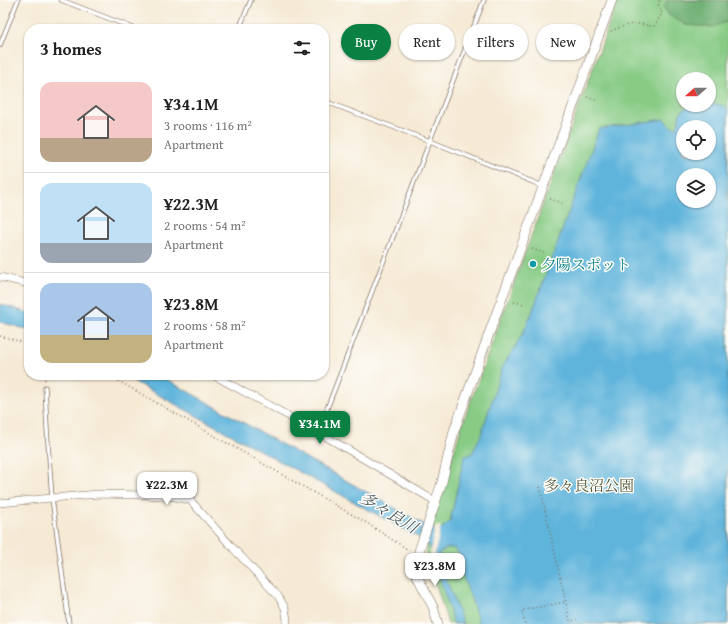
<!DOCTYPE html>
<html lang="en">
<head>
<meta charset="utf-8">
<style>
  :root { --surface:#fff; --page:#f2f2f2; --text:#222; --muted:#767676; --line:#e0e0e0; --accent:#0b8043 }
  body { margin:0; font-family:"Gentium Book Plus","Noto Serif JP",serif; background:var(--page); color:var(--text); height:100vh; display:flex; flex-direction:column; font-size:15px; white-space:nowrap }
  * { box-sizing:border-box; margin:0 }
  p { font-size:13px; color:var(--muted) }
  .icon { flex:none; width:22px; height:22px; fill:none; stroke:currentColor; stroke-width:2; stroke-linecap:round; stroke-linejoin:round }
  .map { position:relative; flex:1; overflow:hidden }
  .details { position:absolute; left:24px; top:24px; width:305px; height:356px; display:flex; flex-direction:column; background:var(--surface); border-radius:16px; box-shadow:0 1px 3px #0004 }
  .details>* { flex:none }
  .hud { position:absolute; left:341px; top:24px; width:327px; height:36px; display:flex; gap:8px }
  .needle { width:26px; rotate:249deg }
  .tools { position:absolute; left:676px; top:72px; display:grid; gap:8px }
  .tools a { display:grid; place-items:center; width:40px; height:40px; border-radius:50%; background:var(--surface); box-shadow:0 1px 3px #0004; font-size:20px }
  .price { position:absolute; translate:-50% -34px; padding:0 9px; border-radius:8px; background:#fff; color:#222; font-size:13px; line-height:26px; filter:drop-shadow(0 1px 2px #0008) }
  .price::after { content:''; position:absolute; left:50%; top:24px; width:12px; height:9px; margin-left:-6px; background:inherit; clip-path:polygon(0 0,100% 0,50% 100%) }
  .price.active { background:var(--accent); color:#fff }
  ul { padding:0; list-style:none }
  li { display:flex; align-items:center; gap:12px; height:100px; padding:0 16px }
  li+li { border-top:1px solid var(--line) }
  li span { display:grid; place-items:center; flex:none; width:112px; height:80px; border-radius:12px; color:#555 }
  li>.icon { margin-inline-start:auto }
  span .icon { width:48px; height:48px; fill:#fffc; stroke-width:1 }
  li b { font-size:17px }
  h2 { display:flex; justify-content:space-between; align-items:center; height:48px; padding:0 16px; font-size:17px }
  .pill { padding:0 14px; border-radius:18px; background:var(--surface); box-shadow:0 1px 3px #0004; font-size:14px; line-height:36px }
  .pill.active { background:var(--accent); color:#fff }
  .map>svg:first-child { display:block }
  .green { fill:#87cb85; stroke:#617a52; fill-rule:evenodd }
  .forest { fill:#6daf72; stroke:#546c48 }
  .water { fill:#5fb4db; stroke:#4d6f7c; fill-rule:evenodd }
  .pier { fill:#f6ead5 }
  .lines { fill:none; stroke-linecap:round; stroke-linejoin:round }
  .service-casing { stroke:#7c6d5e; stroke-width:5 }
  .minor-casing { stroke:#7c6d5e; stroke-width:8 }
  .tertiary-casing { stroke:#7c6d5e; stroke-width:10 }
  .path { stroke:#7c6d5e; stroke-width:1.5; stroke-dasharray:1 3; stroke-linecap:butt }
  .service { stroke:#fff; stroke-width:3.5 }
  .minor { stroke:#fff; stroke-width:7 }
  .tertiary { stroke:#fff; stroke-width:9 }
  .culture-dot { fill:#0f9aa8; stroke:#fdfcf7; stroke-width:1.5 }
  .labels { text-anchor:middle; dominant-baseline:central; stroke-width:3; stroke-linejoin:round; paint-order:stroke }
  .culture-label { font-size:15px; fill:#0d838f; stroke:#fdfcf7; text-anchor:start }
  .park-label { font-size:15px; fill:#525a3d; stroke:#fdfcf7 }
  .water-label { font-size:16px; font-style:italic; fill:#485a60; stroke:#fdfcf7 }
</style>
</head>
<body>
<div class="map">
<svg width="728" height="624" viewBox="0 0 728 624">
  <rect width="100%" height="100%" fill="#fdfcf7"/>
  <filter id="ink" filterUnits="userSpaceOnUse"><feTurbulence type="fractalNoise" baseFrequency=".025" numOctaves="2"/><feDisplacementMap in="SourceGraphic" scale="8" xChannelSelector="R" yChannelSelector="G"/><feConvolveMatrix kernelMatrix="1 2 1 2 8 2 1 2 1" color-interpolation-filters="sRGB"/></filter>
  <filter id="wash" filterUnits="userSpaceOnUse"><feTurbulence type="fractalNoise" baseFrequency=".012" numOctaves="4" result="noise"/><feDisplacementMap in="SourceGraphic" scale="16" xChannelSelector="R" yChannelSelector="G"/><feGaussianBlur stdDeviation="0.9" result="paint"/><feColorMatrix in="noise" values="0 0 0 0 0 0 0 0 0 0 0 0 0 0 0 0 0 1.4 0 .05"/><feComposite in="paint" operator="in"/></filter>
  <g filter="url(#wash)">
    <rect width="100%" height="100%" fill="#f6ead5"/>
    <!-- green -->
    <path class="green" d="M 618,0 L 728,0 L 728,624 L 448,624 L 426,552 L 426,544 L 462,425 ZM 683,79 L 709,79 L 709,105 L 683,105 ZM 683,127 L 709,127 L 709,153 L 683,153 ZM 683,175 L 709,175 L 709,201 L 683,201 Z"/>
    <!-- forest -->
    <path class="forest" d="M 668,0 L 725,0 L 728,1 L 728,23 L 726,22 L 712,27 L 686,25 L 668,15 L 664,7 Z"/>
    <!-- water -->
    <g class="water">
      <path d="M 716,104 L 724,106 L 728,109 L 728,624 L 479,624 L 471,598 L 462,574 L 459,554 L 455,549 L 452,548 L 447,548 L 439,553 L 446,578 L 463,624 L 454,624 L 432,553 L 427,542 L 122,375 L 159,375 L 432,529 C 440,529 444,528 450,521 L 464,457 L 472,453 L 481,435 L 502,368 L 522,335 L 531,315 L 599,129 L 664,119 L 670,126 L 676,128 L 678,125 L 680,113 L 687,107 ZM 683,127 L 709,127 L 709,153 L 683,153 ZM 683,175 L 709,175 L 709,201 L 683,201 Z"/>
      <path d="M 0,304 L 29,313 L 29,330 L 0,322 Z"/>
    </g>
    <!-- pier -->
    <path class="pier" d="M 441,526 L 433,562 L 430,553 L 435,527 Z"/>
  </g>
  <g filter="url(#ink)">
    <g class="lines">
      <!-- service casing -->
      <g class="service-casing">
        <g id="service">
          <path d="M 61,0 L 136,29"/>
          <path d="M 239,29 L 251,0"/>
          <path d="M 0,45 L 18,0"/>
          <path d="M 324,101 L 430,141 L 543,186"/>
          <path d="M 45,387 L 47,429 L 52,498 L 69,624"/>
          <path d="M 318,432 L 484,0"/>
        </g>
      </g>
      <!-- minor casing -->
      <g class="minor-casing">
        <g id="minor">
          <path d="M 0,277 L 29,284"/>
          <path d="M 213,375 L 318,432 L 435,501"/>
          <path d="M 0,503 L 52,498 L 99,494 L 145,495 L 175,497 L 190,500 L 233,548 L 278,596 L 285,608 L 287,620 L 286,624"/>
        </g>
      </g>
      <!-- tertiary casing -->
      <g class="tertiary-casing">
        <path id="tertiary" d="M 438,624 L 433,607 L 417,576 L 417,565 L 419,551 L 442,482 L 454,431 L 494,320 L 612,0"/>
      </g>
      <!-- path -->
      <g class="path">
        <path d="M 611,31 C 619,28 629,23 638,24 C 644,24 648,26 654,26 L 657,22 L 662,13 L 658,4 L 660,0"/>
        <path d="M 587,97 L 598,101"/>
        <path d="M 550,199 L 562,203"/>
        <path d="M 532,249 L 544,253"/>
        <path d="M 514,302 L 524,304"/>
        <path d="M 0,336 L 29,344"/>
        <path d="M 45,375 L 45,381"/>
        <path d="M 108,375 L 365,522 L 410,551"/>
        <path d="M 540,487 L 570,621 L 577,620"/>
        <path d="M 525,624 L 522,610 L 566,602"/>
      </g>
      <!-- service -->
      <use href="#service" class="service"/>
      <!-- minor -->
      <use href="#minor" class="minor"/>
      <!-- tertiary -->
      <use href="#tertiary" class="tertiary"/>
    </g>
  </g>
  <!-- markers -->
  <circle class="culture-dot" cx="533" cy="264" r="4"/>
  <g class="labels">
    <!-- culture labels -->
    <g class="culture-label">
      <text x="541" y="264">夕陽スポット</text>
    </g>
    <!-- park labels -->
    <g class="park-label">
      <text x="589" y="485">多々良沼公園</text>
    </g>
    <!-- water labels -->
    <g class="water-label">
      <text transform="translate(389 512) rotate(31)">多々良川</text>
    </g>
  </g>
</svg>
<div class="tools">
<a><svg class="needle" viewBox="-14 -14 28 28"><path d="M0-13l5 13h-10z" fill="#e53935"/><path d="M0 13l5-13h-10z" fill="#767676"/></svg></a>
<a><svg class="icon" aria-label="locate" viewBox="0 0 24 24"><circle cx="12" cy="12" r="6"/><path d="M12 2v4M12 18v4M2 12h4M18 12h4"/></svg></a>
<a><svg class="icon" aria-label="layers" viewBox="0 0 24 24"><path d="M12 4l9 5-9 5-9-5zM3 14l9 5 9-5"/></svg></a>
</div>
<b class="price active" style="left:320px;top:445px">¥34.1M</b>
<b class="price" style="left:167px;top:506px">¥22.3M</b>
<b class="price" style="left:435px;top:587px">¥23.8M</b>
<div class="hud">
<a class="pill active">Buy</a>
<a class="pill">Rent</a>
<a class="pill">Filters</a>
<a class="pill">New</a>
</div>
<section class="details">
<h2>3 homes<svg class="icon" aria-label="filters" viewBox="0 0 24 24"><path d="M4 7h16M4 17h16"/><circle cx="9" cy="7" r="2"/><circle cx="15" cy="17" r="2"/></svg></h2>
<ul>
<li><span style="background:linear-gradient(#f6c9c9 70%,#b9a48a 0)"><svg class="icon" aria-label="home" viewBox="0 0 24 24"><path d="M3 11l9-7 9 7M6 9v11h12V9"/></svg></span><div><b>¥34.1M</b><p>3 rooms · 116 m²</p><p>Apartment</p></div></li>
<li><span style="background:linear-gradient(#bfe0f5 75%,#9aa5b1 0)"><svg class="icon" aria-label="home" viewBox="0 0 24 24"><path d="M3 11l9-7 9 7M6 9v11h12V9"/></svg></span><div><b>¥22.3M</b><p>2 rooms · 54 m²</p><p>Apartment</p></div></li>
<li><span style="background:linear-gradient(#a9c7e8 65%,#c2b280 0)"><svg class="icon" aria-label="home" viewBox="0 0 24 24"><path d="M3 11l9-7 9 7M6 9v11h12V9"/></svg></span><div><b>¥23.8M</b><p>2 rooms · 58 m²</p><p>Apartment</p></div></li>
</ul>
</section>
</div>
</body>
</html>
